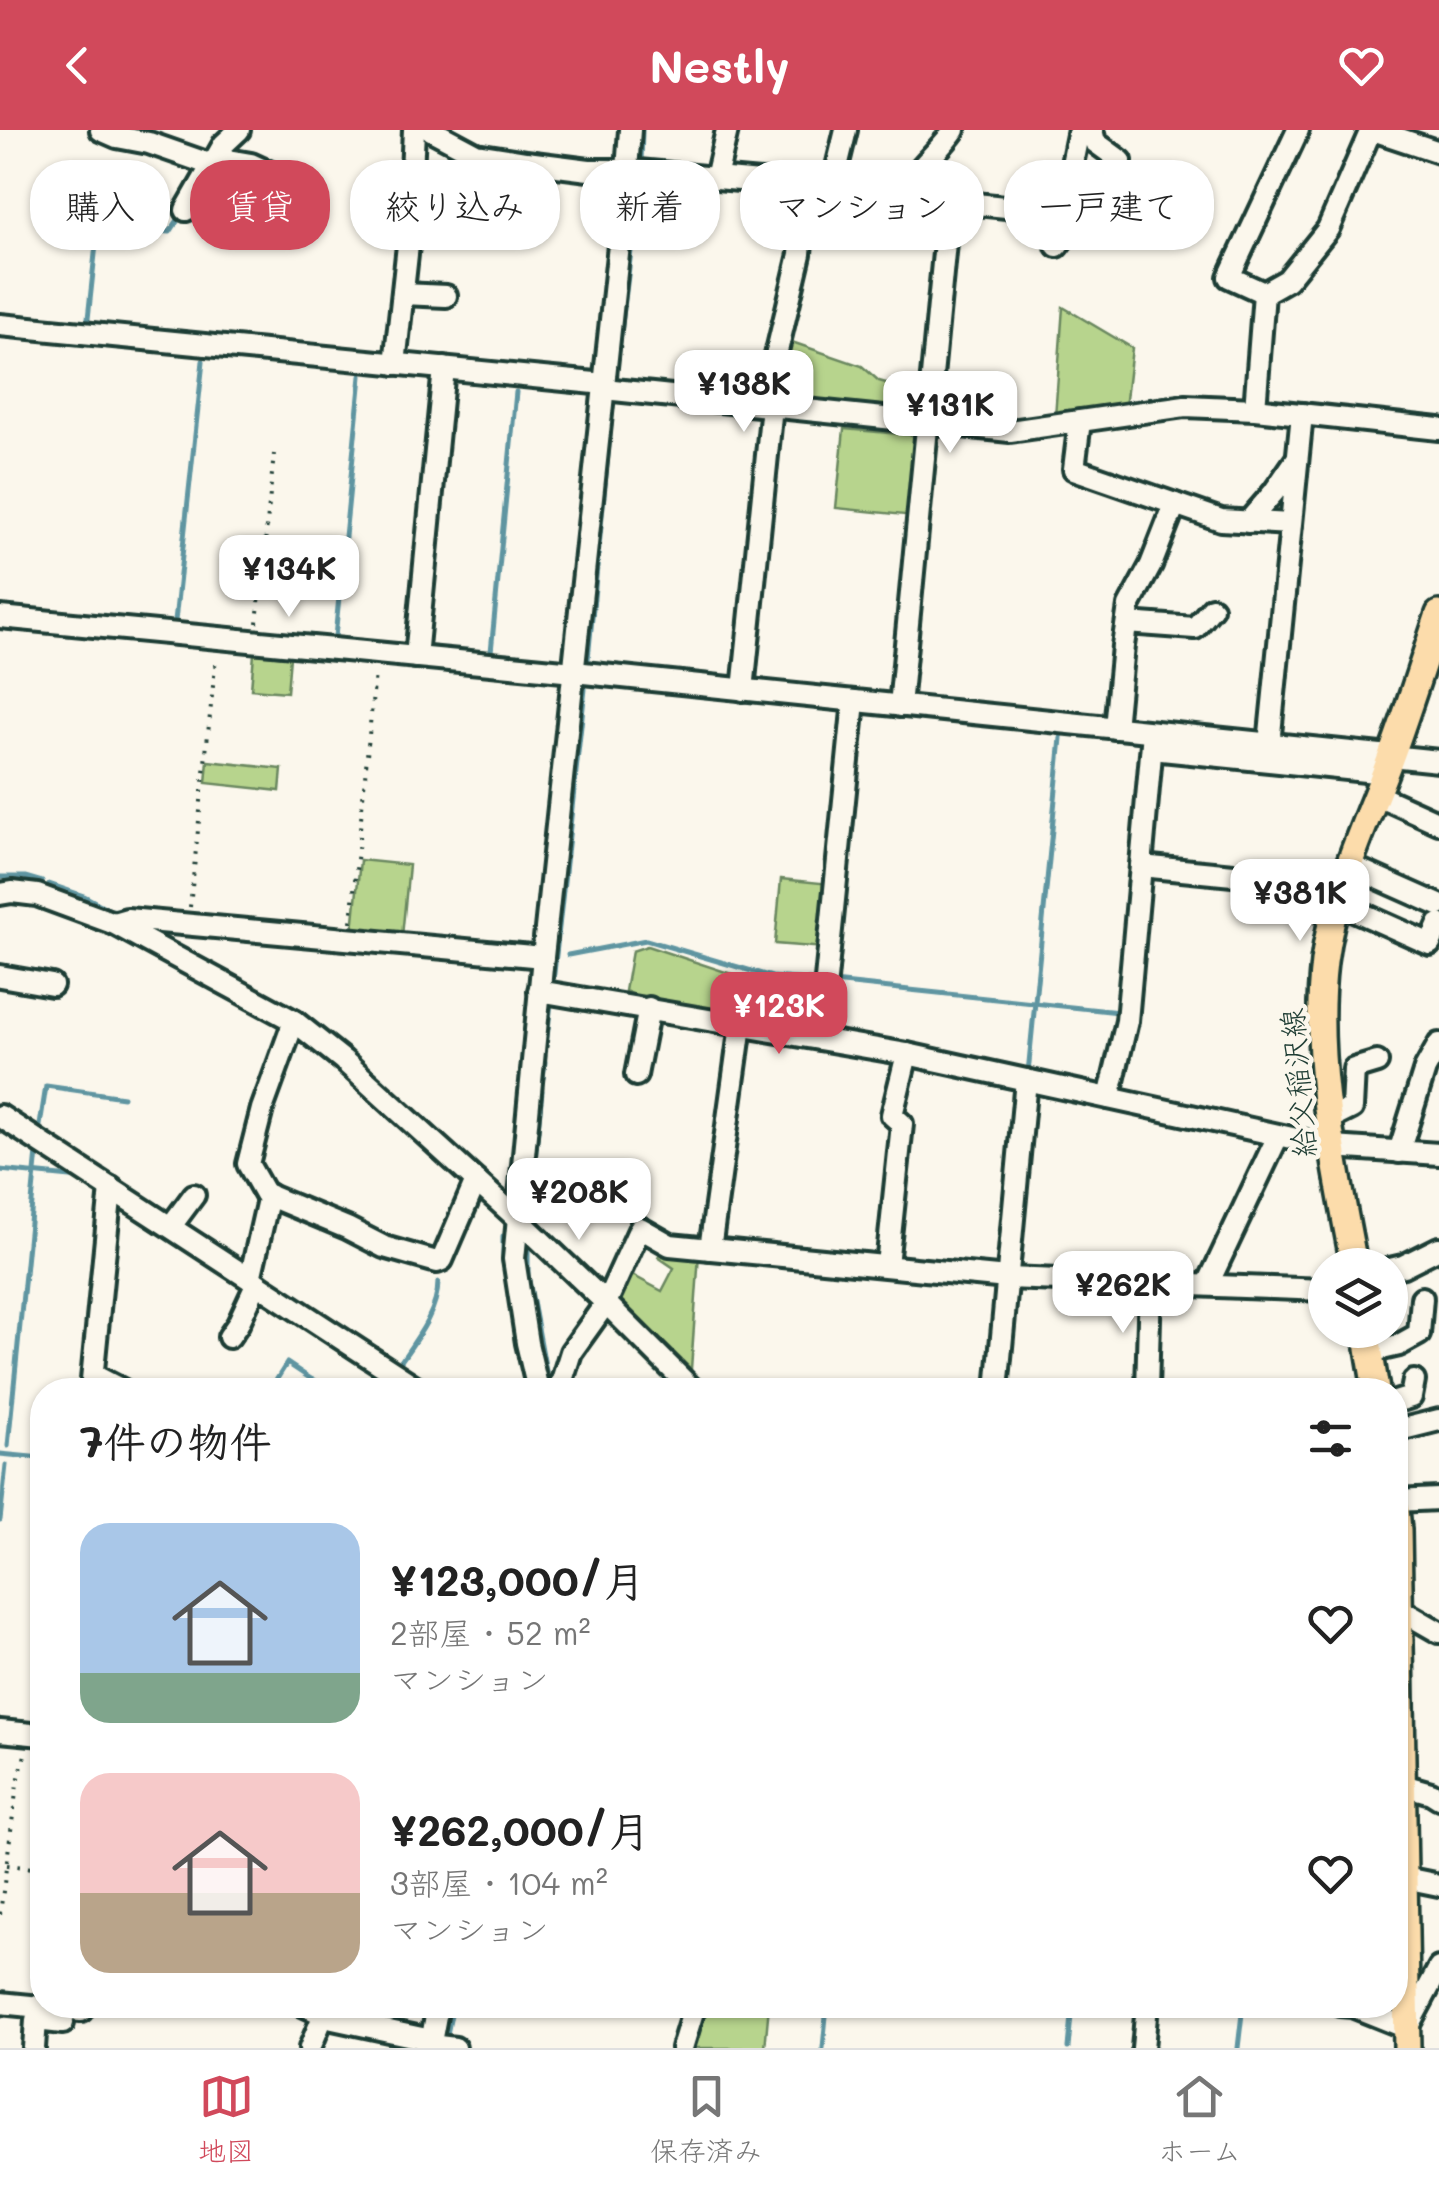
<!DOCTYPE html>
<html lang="ja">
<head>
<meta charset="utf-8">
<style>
  :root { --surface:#fff; --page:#f6f6f6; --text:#222; --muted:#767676; --line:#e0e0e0; --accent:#d1495b }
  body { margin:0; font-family:Mali,"Klee One",sans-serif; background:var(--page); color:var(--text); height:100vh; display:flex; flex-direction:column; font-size:38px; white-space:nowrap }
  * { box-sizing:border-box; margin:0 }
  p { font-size:32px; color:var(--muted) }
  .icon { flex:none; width:55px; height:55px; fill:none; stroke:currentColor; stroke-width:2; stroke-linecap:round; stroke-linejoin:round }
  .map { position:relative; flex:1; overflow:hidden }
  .details { position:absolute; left:30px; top:1248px; width:1378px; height:640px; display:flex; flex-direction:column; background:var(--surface); border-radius:40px; box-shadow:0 2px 8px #0004 }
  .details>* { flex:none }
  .guide { position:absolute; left:30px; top:30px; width:1380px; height:90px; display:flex; gap:20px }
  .fabs { position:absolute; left:1308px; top:1118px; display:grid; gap:20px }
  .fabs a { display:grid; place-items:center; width:100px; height:100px; border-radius:50%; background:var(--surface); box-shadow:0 2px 8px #0004; font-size:50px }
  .price { position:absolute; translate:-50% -85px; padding:0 22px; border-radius:20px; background:#fff; color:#222; font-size:32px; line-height:65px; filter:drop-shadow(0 2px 5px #0008) }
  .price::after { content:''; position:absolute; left:50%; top:60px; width:30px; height:22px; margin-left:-15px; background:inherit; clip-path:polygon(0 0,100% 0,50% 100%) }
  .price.selected { background:var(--accent); color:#fff }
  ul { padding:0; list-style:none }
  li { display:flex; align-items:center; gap:30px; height:250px; padding:0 50px }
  li span { display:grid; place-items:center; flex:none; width:280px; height:200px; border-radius:30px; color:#555 }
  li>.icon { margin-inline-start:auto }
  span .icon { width:120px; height:120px; fill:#fffc; stroke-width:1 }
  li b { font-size:42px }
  h2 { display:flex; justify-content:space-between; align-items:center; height:120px; padding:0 50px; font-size:42px }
  .chip { padding:0 35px; border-radius:40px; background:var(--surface); box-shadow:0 2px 8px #0004; font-size:35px; line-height:90px }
  .chip.selected { background:var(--accent); color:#fff }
  header { display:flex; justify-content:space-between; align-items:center; height:130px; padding:0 50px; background:var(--accent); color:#fff; font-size:45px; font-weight:700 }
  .tabs { display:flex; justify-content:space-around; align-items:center; height:140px; border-top:2px solid var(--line); background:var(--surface); font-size:28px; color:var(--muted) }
  .tabs a { display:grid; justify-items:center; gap:5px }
  .tabs .selected { color:var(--accent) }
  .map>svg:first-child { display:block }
  .green { fill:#b7d48d; stroke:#6b8860; stroke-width:2.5 }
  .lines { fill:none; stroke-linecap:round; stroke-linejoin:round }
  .stream { stroke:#5e95a1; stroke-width:5 }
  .minor-casing { stroke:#1f3d34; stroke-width:28 }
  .major-casing { stroke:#1f3d34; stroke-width:32 }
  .path { stroke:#1f3d34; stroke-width:4; stroke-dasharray:2.5 8; stroke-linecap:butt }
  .minor { stroke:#fbf7ec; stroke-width:20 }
  .major { stroke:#fcdcab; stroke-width:25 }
  .labels { text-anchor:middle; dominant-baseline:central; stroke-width:9; stroke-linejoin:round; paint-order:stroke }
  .street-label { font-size:30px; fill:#1f3d34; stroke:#fbf7ec }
</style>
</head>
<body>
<header><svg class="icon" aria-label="back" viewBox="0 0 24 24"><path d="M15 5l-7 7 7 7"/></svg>Nestly<svg class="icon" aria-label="heart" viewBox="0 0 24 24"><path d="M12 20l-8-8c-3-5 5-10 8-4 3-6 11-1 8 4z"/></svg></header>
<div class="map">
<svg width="1439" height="1918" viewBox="0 0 1439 1918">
  <rect width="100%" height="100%" fill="#fbf7ec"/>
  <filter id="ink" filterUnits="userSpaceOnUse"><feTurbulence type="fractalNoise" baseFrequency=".01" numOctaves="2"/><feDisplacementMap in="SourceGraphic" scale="20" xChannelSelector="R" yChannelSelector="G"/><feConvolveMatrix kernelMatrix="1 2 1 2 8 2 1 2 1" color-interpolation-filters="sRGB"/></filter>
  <g filter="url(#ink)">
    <!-- green -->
    <g class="green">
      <path d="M 1063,177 L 1132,218 L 1125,278 L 1055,287 Z"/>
      <path d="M 783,209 L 862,236 L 879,251 L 897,256 L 926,259 L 923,285 L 777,271 Z"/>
      <path d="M 844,299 L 922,306 L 914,386 L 836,378 Z"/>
      <path d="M 254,524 L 290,527 L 287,562 L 251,559 Z"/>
      <path d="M 208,631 L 282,639 L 280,661 L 206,653 Z"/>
      <path d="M 360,730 L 409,735 L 402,806 L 353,801 Z"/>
      <path d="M 781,749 L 831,754 L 825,818 L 775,814 Z"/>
      <path d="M 647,816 L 735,845 L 726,886 L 645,870 L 625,861 L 632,821 Z"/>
      <path d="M 662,1119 L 699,1124 L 691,1239 L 620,1170 L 632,1145 L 662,1161 L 674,1138 L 658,1127 Z"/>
      <path d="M 698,1875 L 769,1875 L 765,1918 L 687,1918 Z"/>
    </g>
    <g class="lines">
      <!-- stream -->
      <g class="stream">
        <path d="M 653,32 L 673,34"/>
        <path d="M 641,33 L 642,0"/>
        <path d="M 87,198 L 98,96 L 170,102 L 182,84"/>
        <path d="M 594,246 L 601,193"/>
        <path d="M 615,252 L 640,47"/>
        <path d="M 585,337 L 593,260"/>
        <path d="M 175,491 L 203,231"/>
        <path d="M 335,507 L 361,246"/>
        <path d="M 491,522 L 516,262"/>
        <path d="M 588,529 L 613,273"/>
        <path d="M 0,747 L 25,747 L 42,752"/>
        <path d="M 49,754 L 84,766 L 110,780 L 123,781"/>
        <path d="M 568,825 L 646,810 L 772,847 L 820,851"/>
        <path d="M 553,852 L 585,559"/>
        <path d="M 833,852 L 1119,882 L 1120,878"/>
        <path d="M 546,916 L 551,873"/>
        <path d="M 1028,943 L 1061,608"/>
        <path d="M 543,948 L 545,932"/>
        <path d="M 39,1002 L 46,956 L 123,967"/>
        <path d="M 0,1040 L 81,1048"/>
        <path d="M 531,1070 L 542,961"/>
        <path d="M 503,1106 L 503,1132 L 509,1159"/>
        <path d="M 528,1119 L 528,1145 L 548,1252"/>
        <path d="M 397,1237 C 414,1212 438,1183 438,1152"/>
        <path d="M 270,1260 L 287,1233 L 311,1249 L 340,1260"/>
        <path d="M 377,1260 L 388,1248"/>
        <path d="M 8,1316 L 37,1022"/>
        <path d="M 0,1324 L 42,1328"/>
        <path d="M 0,1390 L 6,1335"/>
        <path d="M 446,1909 L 453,1875"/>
        <path d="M 823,1918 L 827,1875"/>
        <path d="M 1068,1918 L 1072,1875"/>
        <path d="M 1238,1918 L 1243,1875"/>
      </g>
      <!-- minor casing -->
      <g class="minor-casing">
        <g id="minor">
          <path d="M 101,0 L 117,7 L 149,13 L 212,35"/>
          <path d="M 431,0 L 476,24 L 526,32 L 589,40 L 627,40 L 805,56 L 1062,83 L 1079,0"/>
          <path d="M 1373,0 L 1439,22"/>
          <path d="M 216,28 L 251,34 L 301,57"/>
          <path d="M 716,48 L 727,0"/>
          <path d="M 832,58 L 846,0"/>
          <path d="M 903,66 C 911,43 940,21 954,0"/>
          <path d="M 410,79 L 453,82 L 472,67"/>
          <path d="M 186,80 L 224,14 L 239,0"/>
          <path d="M 1057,116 L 1121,31 L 1095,12 L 1092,0"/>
          <path d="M 1264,163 L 1229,147 L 1298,0"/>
          <path d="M 403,164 L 446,166"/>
          <path d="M 0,195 L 605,254"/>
          <path d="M 395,234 L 409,106 L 414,0"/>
          <path d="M 604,259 L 1010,301 L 1185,276 L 1255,279 L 1439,299"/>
          <path d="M 1255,279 L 1264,163 L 1287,150 L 1328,99 L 1371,0"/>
          <path d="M 1080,291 L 1074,339 L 1221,390 L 1291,394"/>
          <path d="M 1248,392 L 1274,362 L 1296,330"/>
          <path d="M 0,487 L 574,542 L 1439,631"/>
          <path d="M 1127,493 L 1195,498 L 1212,478"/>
          <path d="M 416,527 L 444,238"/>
          <path d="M 743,560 L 772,276 L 774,234 L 800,124 L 805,56"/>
          <path d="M 900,576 L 949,71"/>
          <path d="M 1115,598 L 1123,516 L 1129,476 L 1151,435 L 1175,374"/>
          <path d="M 1269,614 L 1302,284"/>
          <path d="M 1152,619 L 1385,643"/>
          <path d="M 1377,665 L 1439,693"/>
          <path d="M 1349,735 L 1439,775"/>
          <path d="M 1141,736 L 1284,750 L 1337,769"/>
          <path d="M 0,764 L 12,762 L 37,765 L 113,793 L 294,891 L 343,930 L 518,1089 L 606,1173 L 693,1260"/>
          <path d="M 1336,772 L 1430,814 L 1439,794"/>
          <path d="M 113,793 L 127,789 L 543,827"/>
          <path d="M 0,846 L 52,855"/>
          <path d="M 539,861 L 907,924 L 1333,1017 L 1439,1024"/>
          <path d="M 294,891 L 262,979 L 248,1034 L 265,1064 L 347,1098 L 384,1117 L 437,1132 L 442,1130 L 476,1051"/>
          <path d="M 820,909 L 854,571"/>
          <path d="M 636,945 L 649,878"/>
          <path d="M 1109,968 L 1127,891 L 1153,602"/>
          <path d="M 0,986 L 420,1260"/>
          <path d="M 1328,990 L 1352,978 L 1354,939 L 1377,932"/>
          <path d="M 1399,1022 L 1425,939 L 1439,914"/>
          <path d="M 171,1096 L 194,1065"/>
          <path d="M 710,1119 L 741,895"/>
          <path d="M 887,1135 L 902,994 L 892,985 L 907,924"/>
          <path d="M 1390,1139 L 1403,1136 L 1439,1118"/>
          <path d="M 250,1149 L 269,1065"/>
          <path d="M 1208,1154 L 1278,1006"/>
          <path d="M 229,1207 L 238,1194 L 257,1153"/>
          <path d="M 1369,1222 L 1399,1215 L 1419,1204 L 1422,1168"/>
          <path d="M 93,1245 L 122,1260"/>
          <path d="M 91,1260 L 111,1058"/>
          <path d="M 538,1260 L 527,1213 L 514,1129 L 543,827 L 627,40 L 630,0"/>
          <path d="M 559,1260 L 571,1222 L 606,1173 L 640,1098 L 670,1115 L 1007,1148 L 1325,1160"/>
          <path d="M 997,1260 L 1026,950"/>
          <path d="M 1147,1260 L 1150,1153"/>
          <path d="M 1395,1272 L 1411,1267 L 1414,1251"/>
          <path d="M 1395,1301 L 1439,1290"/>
          <path d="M 1395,1371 L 1439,1369"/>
          <path d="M 1399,1479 L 1439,1502"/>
          <path d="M 0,1601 L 42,1605"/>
          <path d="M 1403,1655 L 1431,1663 L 1439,1668"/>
          <path d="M 1395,1746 L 1439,1755"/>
          <path d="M 0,1873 L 81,1881 L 83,1875"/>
          <path d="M 303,1875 L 333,1889 L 431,1910"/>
          <path d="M 1340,1875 L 1352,1876 L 1407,1898 L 1439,1838"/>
          <path d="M 430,1915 L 455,1918"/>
          <path d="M 34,1918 L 36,1890 L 63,1893"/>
          <path d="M 310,1918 L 324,1884"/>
          <path d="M 430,1918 L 438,1875"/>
          <path d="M 682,1918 L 695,1875"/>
          <path d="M 1143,1918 L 1147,1875"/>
        </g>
      </g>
      <!-- major casing -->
      <g class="major-casing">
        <g id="major">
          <path d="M 1354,1135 C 1336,1037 1312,932 1324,832 C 1333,761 1365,696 1390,629 C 1408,581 1423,532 1439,484"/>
          <path d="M 1366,1200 L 1376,1260"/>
          <path d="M 1395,1369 L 1398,1400 L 1407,1918"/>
        </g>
      </g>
      <!-- path -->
      <g class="path">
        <path d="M 257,493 L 274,324"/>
        <path d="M 190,777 L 216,527"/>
        <path d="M 351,792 L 375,543"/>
        <path d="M 7,1735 L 42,1739"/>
        <path d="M 0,1784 L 17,1655 L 26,1621"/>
      </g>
      <!-- minor -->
      <use href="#minor" class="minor"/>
      <!-- major -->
      <use href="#major" class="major"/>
    </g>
  </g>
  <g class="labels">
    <!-- street labels -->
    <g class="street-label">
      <text transform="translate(1297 953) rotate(-95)">給父稲沢線</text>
    </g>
  </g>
</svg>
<div class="fabs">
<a><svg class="icon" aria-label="layers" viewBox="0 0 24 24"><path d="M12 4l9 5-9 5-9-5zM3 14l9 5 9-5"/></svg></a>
</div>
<b class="price" style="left:744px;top:305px">¥138K</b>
<b class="price" style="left:950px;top:326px">¥131K</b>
<b class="price" style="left:289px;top:490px">¥134K</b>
<b class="price" style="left:1300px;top:814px">¥381K</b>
<b class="price selected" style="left:779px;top:927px">¥123K</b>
<b class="price" style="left:579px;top:1113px">¥208K</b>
<b class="price" style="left:1123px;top:1206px">¥262K</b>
<div class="guide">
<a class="chip">購入</a>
<a class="chip selected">賃貸</a>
<a class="chip">絞り込み</a>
<a class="chip">新着</a>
<a class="chip">マンション</a>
<a class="chip">一戸建て</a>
</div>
<section class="details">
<h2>7件の物件<svg class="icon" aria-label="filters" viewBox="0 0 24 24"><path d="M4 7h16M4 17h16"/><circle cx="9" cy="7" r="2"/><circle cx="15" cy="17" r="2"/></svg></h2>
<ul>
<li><span style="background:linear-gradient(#a9c7e8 75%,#7fa58c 0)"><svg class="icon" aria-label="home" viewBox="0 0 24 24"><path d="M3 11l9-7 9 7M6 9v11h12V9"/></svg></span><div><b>¥123,000/月</b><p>2部屋 · 52 m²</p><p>マンション</p></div><svg class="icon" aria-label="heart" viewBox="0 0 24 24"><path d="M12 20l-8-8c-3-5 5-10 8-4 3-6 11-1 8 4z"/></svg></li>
<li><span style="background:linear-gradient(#f6c9c9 60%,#b9a48a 0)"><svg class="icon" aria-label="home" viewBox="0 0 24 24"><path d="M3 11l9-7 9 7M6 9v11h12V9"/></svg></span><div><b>¥262,000/月</b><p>3部屋 · 104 m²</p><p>マンション</p></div><svg class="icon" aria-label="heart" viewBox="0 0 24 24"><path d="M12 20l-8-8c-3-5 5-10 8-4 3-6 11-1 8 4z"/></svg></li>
</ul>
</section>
</div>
<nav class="tabs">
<a class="selected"><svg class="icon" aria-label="map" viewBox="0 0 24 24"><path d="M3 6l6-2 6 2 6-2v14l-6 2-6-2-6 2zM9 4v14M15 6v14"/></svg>地図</a>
<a><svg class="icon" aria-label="saved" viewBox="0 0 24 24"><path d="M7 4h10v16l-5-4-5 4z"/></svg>保存済み</a>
<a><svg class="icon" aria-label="home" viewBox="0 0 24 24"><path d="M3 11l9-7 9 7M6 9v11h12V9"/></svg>ホーム</a>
</nav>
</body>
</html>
